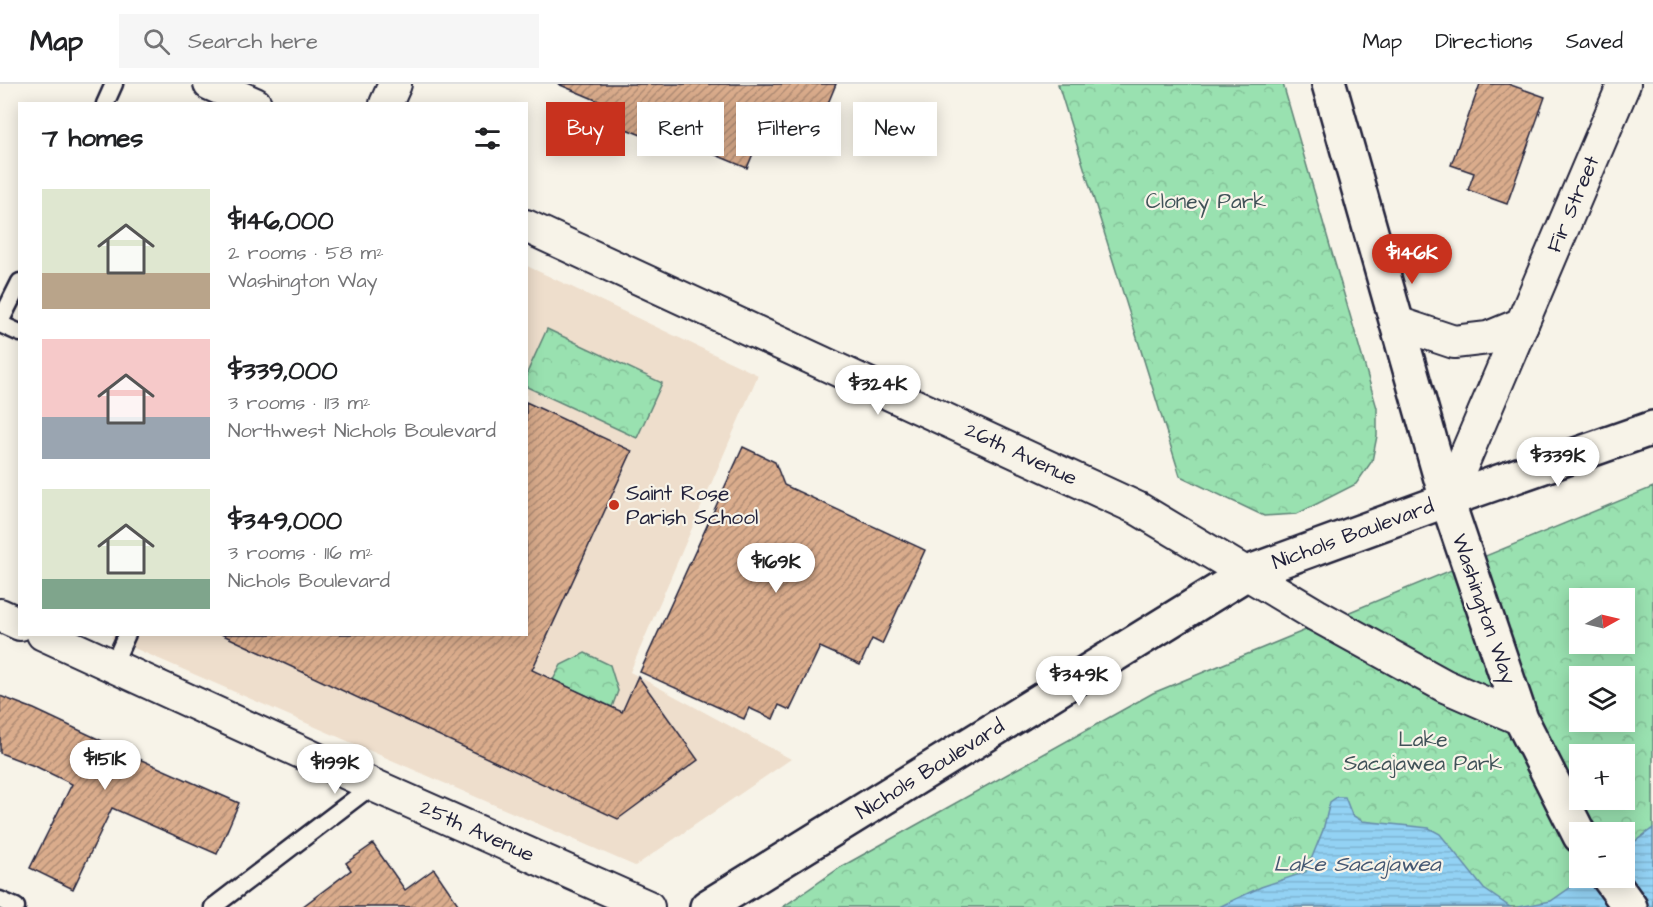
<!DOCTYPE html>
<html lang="en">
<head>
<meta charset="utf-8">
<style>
  :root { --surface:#fff; --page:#f6f6f6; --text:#202124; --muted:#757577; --line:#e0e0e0; --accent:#c8321e }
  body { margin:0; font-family:"Architects Daughter",sans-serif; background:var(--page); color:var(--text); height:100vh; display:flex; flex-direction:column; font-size:22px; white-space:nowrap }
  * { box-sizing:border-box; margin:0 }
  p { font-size:20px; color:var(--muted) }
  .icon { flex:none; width:33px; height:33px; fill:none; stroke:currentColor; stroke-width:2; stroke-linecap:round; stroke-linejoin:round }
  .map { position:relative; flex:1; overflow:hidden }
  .details { position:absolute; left:18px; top:18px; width:510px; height:534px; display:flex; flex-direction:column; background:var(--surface); border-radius:0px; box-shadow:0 3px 15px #0003 }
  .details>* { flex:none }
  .hud { position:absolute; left:546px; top:18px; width:570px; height:54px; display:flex; gap:12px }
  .needle { width:39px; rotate:82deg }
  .tools { position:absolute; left:1569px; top:504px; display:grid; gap:12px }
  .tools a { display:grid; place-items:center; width:66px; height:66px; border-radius:0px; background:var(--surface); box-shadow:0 3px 15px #0003; font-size:30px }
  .price { position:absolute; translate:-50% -51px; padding:0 14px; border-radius:21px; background:#fff; color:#222; font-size:20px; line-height:39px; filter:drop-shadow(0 2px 3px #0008) }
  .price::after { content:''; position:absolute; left:50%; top:36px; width:18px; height:14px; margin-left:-9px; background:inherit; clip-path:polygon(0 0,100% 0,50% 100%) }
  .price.on { background:var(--accent); color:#fff }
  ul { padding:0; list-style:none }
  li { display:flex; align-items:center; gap:18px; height:150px; padding:0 24px }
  li span { display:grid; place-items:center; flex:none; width:168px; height:120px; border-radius:0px; color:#555 }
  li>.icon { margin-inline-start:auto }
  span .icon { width:72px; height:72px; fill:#fffc; stroke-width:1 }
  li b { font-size:26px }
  h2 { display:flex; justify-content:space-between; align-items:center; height:72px; padding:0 24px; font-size:26px }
  .pill { padding:0 21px; border-radius:0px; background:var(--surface); box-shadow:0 3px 15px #0003; font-size:21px; line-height:54px }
  .pill.on { background:var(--accent); color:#fff }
  header { display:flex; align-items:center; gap:36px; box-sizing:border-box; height:84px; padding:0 30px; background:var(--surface); border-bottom:2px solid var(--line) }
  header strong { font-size:28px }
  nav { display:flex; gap:33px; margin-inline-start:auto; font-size:21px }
  .search { width:420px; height:54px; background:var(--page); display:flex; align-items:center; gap:15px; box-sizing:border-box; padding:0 21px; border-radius:0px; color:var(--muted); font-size:22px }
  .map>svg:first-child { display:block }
  .built { fill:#eedecc }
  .forest { fill:url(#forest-crowns); stroke:#5e8276; stroke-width:1.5; fill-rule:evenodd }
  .water { fill:url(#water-rules); stroke:#668caa; stroke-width:1.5 }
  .building { fill:url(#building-hatch); stroke:#22223b; stroke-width:1.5 }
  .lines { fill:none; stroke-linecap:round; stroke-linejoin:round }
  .lane-casing { stroke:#22223b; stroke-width:21 }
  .street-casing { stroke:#22223b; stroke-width:36 }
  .secondary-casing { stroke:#22223b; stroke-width:38 }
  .lane { stroke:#f7f3e8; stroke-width:16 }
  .street { stroke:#f7f3e8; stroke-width:32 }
  .secondary { stroke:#f7f3e8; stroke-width:33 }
  .poi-dot { fill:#c8321e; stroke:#f7f3e8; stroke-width:2 }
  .labels { text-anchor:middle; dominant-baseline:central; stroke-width:4.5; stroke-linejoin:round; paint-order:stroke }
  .park-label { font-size:21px; fill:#405258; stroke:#f7f3e8 }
  .street-label { font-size:21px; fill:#22223b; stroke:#f7f3e8 }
  .poi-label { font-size:21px; fill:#22223b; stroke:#f7f3e8; text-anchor:start }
  .water-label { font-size:22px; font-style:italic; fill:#445772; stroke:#f7f3e8 }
</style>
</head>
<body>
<header>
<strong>Map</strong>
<div class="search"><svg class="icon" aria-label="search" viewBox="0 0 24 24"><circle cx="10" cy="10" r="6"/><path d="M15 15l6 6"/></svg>Search here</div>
<nav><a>Map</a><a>Directions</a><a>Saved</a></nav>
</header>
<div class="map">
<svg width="1653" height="823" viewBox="0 0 1653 823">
  <defs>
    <pattern id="forest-crowns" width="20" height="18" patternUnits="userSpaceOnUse" patternTransform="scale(1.5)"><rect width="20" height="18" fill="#99e1b0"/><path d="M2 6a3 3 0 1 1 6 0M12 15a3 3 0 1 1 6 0" fill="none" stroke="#84c198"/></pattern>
    <pattern id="water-rules" width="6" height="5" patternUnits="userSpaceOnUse" patternTransform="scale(1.5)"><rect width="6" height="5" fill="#93d2f4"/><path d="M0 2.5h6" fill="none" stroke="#7eb4d2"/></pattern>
    <pattern id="building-hatch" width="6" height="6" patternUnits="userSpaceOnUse" patternTransform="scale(1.5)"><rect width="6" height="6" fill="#daac8c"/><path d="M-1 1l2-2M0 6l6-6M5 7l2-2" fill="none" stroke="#b08c74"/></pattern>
  </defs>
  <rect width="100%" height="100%" fill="#f7f3e8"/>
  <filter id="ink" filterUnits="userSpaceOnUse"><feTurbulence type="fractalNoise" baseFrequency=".0167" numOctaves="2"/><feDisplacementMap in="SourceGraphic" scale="12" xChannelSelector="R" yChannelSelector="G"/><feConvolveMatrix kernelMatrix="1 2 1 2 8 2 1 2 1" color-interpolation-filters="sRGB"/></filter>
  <g filter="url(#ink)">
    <!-- built -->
    <path class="built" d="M 527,182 L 758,291 L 630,588 L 791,675 L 635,782 L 111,554 L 113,550 L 526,550 Z"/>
    <!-- forest -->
    <g class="forest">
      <path d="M 1058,0 L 1283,0 L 1377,324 L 1377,352 L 1372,377 L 1356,400 L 1297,430 L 1264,432 L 1180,392 Z"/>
      <path d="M 547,245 L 662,299 L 637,354 L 527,303 L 527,289 Z"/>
      <path d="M 1653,403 L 1653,823 L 783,823 L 841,783 L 1153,609 ZM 1580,514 L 1624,514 L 1624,560 L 1580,560 ZM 1580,592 L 1624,592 L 1624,638 L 1580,638 ZM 1580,670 L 1624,670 L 1624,716 L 1580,716 ZM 1580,748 L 1624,748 L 1624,794 L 1580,794 Z"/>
      <path d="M 585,569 L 610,581 L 618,607 L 612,623 L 553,596 L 561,581 Z"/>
    </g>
    <!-- water -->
    <g class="water">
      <path d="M 1337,713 L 1345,713 L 1352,731 L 1362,737 L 1429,744 L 1440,750 L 1484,805 L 1510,823 L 1219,823 L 1261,803 L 1306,788 L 1323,746 L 1330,718 Z"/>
      <path d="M 1653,744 L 1653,823 L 1519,823 L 1551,817 L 1584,794 L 1624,794 L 1625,765 Z"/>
    </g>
    <!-- building -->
    <g class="building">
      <path d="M 558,0 L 836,0 L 819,41 L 773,22 L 747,84 L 668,51 L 664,60 L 616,41 L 622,27 Z"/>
      <path d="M 1480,0 L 1508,0 L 1545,13 L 1507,120 L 1468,106 L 1474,89 L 1451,81 Z"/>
      <path d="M 526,318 L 632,367 L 532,586 L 622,628 L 638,592 L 698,676 L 618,735 L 221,550 L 526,550 Z"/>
      <path d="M 743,363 L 775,378 L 784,401 L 925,466 L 882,560 L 872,555 L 860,581 L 820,563 L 790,626 L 779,621 L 773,635 L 749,624 L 744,635 L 640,588 Z"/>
      <path d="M 0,612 L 34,625 L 113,662 L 112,663 L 239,719 L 217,770 L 112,724 L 73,805 L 30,784 L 72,700 L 37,683 L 0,669 Z"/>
      <path d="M 373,760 L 405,806 L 434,785 L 460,823 L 302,823 L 351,786 L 346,779 Z"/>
    </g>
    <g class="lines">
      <!-- lane casing -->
      <g class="lane-casing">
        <g id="lane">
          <path d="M 105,20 L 114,0"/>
          <path d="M 0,238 L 20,198"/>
          <path d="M 0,240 L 20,249"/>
          <path d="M 113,581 L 127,550"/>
          <path d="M 0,816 L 16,823"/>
          <path d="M 213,823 L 373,701"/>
        </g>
      </g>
      <!-- street casing -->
      <g class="street-casing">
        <g id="street">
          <path d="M 210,0 L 255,20"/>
          <path d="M 386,20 L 395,0"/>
          <path d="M 526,142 L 1137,424 L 1316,531 L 1445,602 L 1521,635"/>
          <path d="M 1397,239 L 1454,258 L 1488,254 L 1522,240"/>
          <path d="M 1447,416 L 1624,0"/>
          <path d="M 0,531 L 20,540"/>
          <path d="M 43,550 L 373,701 L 648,823"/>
        </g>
      </g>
      <!-- secondary casing -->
      <g class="secondary-casing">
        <g id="secondary">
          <path d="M 1329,0 L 1447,416 L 1521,635 L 1580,752"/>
          <path d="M 1609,794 L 1630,823"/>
          <path d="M 707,823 L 1247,489 L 1447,416 L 1653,344"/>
        </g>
      </g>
      <!-- lane -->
      <use href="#lane" class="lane"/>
      <!-- street -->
      <use href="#street" class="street"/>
      <!-- secondary -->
      <use href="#secondary" class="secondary"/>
    </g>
  </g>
  <!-- markers -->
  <circle class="poi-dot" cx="614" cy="421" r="6"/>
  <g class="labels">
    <!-- park labels -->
    <g class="park-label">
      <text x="1206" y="117">Cloney Park</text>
      <text x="1423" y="655">Lake<tspan x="1423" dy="24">Sacajawea Park</tspan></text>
    </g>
    <!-- street labels -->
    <g class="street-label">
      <text transform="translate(1573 120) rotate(-67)">Fir Street</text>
      <text transform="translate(1021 370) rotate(25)">26th Avenue</text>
      <text transform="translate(1353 450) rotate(-20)">Nichols Boulevard</text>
      <text transform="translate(1484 525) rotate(71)">Washington Way</text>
      <text transform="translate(930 685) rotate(-32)">Nichols Boulevard</text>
      <text transform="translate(477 747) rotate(24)">25th Avenue</text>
    </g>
    <!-- poi labels -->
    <g class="poi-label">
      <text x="626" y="409">Saint Rose<tspan x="626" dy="24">Parish School</tspan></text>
    </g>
    <!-- water labels -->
    <g class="water-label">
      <text x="1357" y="780">Lake Sacajawea</text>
    </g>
  </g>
</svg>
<div class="tools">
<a><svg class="needle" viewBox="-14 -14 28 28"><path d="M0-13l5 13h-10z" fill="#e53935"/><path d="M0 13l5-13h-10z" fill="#757577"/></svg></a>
<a><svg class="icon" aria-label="layers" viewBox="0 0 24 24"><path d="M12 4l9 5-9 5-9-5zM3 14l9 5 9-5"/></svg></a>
<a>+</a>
<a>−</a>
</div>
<b class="price on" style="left:1412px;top:201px">$146K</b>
<b class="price" style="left:878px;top:332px">$324K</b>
<b class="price" style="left:1558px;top:404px">$339K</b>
<b class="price" style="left:776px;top:510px">$169K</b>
<b class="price" style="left:1079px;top:623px">$349K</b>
<b class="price" style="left:105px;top:707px">$151K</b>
<b class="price" style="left:335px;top:711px">$199K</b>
<div class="hud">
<a class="pill on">Buy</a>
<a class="pill">Rent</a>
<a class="pill">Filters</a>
<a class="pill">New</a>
</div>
<section class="details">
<h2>7 homes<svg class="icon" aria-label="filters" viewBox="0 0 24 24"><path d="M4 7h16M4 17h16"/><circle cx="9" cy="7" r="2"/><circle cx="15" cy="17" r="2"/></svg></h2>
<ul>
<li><span style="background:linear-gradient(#dfe7d0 70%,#b9a48a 0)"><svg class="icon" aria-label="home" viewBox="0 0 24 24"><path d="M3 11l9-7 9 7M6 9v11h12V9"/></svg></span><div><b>$146,000</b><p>2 rooms · 58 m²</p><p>Washington Way</p></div></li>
<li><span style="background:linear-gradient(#f6c9c9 65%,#9aa5b1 0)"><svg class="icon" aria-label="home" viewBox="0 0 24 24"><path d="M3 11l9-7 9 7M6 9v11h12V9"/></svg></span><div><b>$339,000</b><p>3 rooms · 113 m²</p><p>Northwest Nichols Boulevard</p></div></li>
<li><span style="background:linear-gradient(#dfe7d0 75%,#7fa58c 0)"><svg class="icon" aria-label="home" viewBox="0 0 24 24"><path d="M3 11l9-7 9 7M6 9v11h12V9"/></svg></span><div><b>$349,000</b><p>3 rooms · 116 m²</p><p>Nichols Boulevard</p></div></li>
</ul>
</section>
</div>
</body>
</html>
